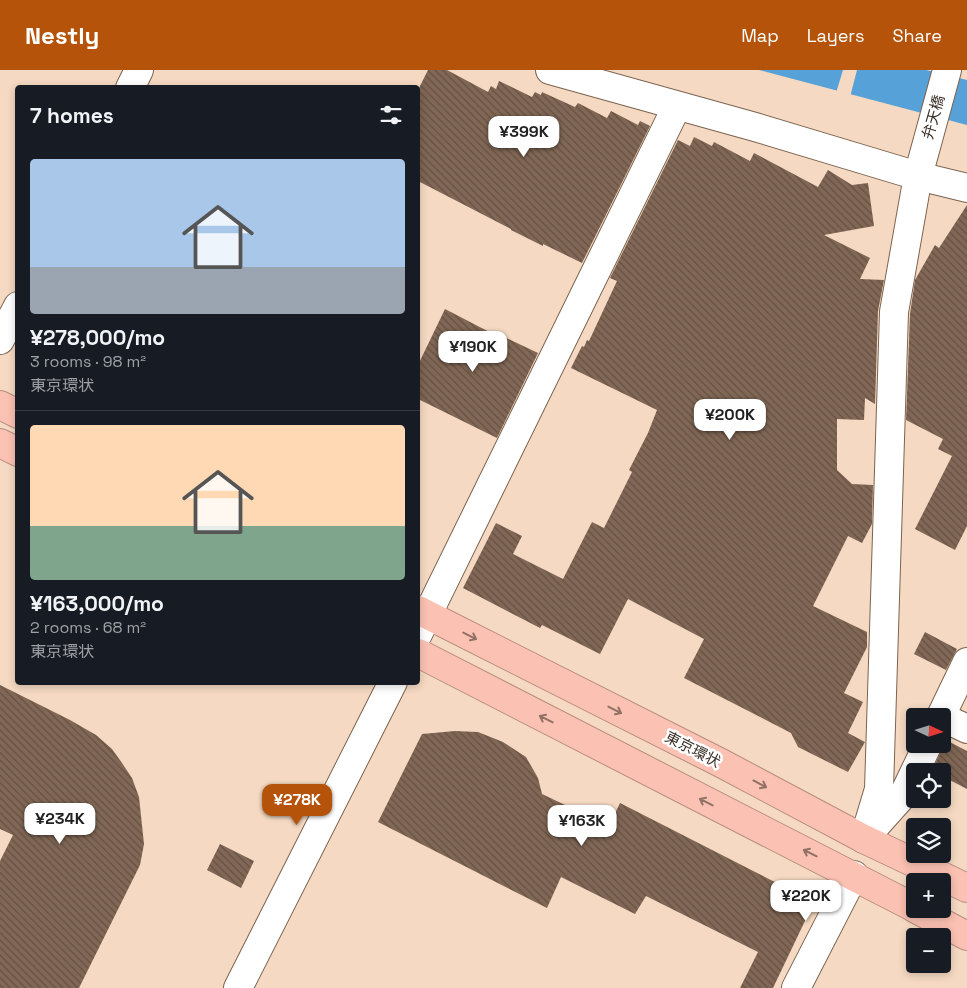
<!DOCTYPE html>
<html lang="en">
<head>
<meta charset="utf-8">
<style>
  :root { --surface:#171b24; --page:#242831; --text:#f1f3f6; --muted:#9ea1a6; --line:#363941; --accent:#b45309 }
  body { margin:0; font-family:"Space Grotesk","Noto Sans JP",sans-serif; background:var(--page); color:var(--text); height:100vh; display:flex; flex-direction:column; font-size:19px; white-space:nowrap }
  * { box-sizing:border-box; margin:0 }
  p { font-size:16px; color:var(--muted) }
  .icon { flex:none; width:28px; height:28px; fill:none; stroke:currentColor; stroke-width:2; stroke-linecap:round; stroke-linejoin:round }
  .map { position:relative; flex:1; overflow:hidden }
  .sheet { position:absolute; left:15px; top:15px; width:405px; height:600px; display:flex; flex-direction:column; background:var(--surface); border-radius:5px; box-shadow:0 2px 8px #0003 }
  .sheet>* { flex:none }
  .needle { width:32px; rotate:94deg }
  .controls { position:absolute; left:906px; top:638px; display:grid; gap:10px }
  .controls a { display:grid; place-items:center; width:45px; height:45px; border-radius:5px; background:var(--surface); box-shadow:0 2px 8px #0003; font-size:25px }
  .price { position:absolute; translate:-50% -42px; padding:0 11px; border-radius:10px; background:#fff; color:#222; font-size:16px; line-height:32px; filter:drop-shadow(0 1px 2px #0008) }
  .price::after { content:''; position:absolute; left:50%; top:30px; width:15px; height:11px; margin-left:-8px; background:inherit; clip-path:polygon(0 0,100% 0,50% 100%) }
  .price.active { background:var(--accent); color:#fff }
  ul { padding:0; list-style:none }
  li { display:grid; align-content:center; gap:10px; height:265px; padding:0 15px }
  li+li { border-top:1px solid var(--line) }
  li span { display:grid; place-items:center; height:155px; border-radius:5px; color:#555 }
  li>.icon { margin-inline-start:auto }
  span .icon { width:90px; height:90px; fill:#fffc; stroke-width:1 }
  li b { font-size:21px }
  h2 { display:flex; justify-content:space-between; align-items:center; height:60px; padding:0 15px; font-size:21px }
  header { display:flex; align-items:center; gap:30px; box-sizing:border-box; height:70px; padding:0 25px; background:var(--accent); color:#fff }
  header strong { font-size:24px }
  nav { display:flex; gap:28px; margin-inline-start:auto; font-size:18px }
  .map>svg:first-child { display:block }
  .water { fill:#56a1d7 }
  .pier { fill:#f5d9c2 }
  .building { fill:url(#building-back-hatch) }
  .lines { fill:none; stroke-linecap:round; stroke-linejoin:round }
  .street-casing { stroke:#7b634f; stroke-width:30 }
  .secondary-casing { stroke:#7b634f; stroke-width:30 }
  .highway-casing { stroke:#b78e81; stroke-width:30 }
  .street { stroke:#fff; stroke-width:28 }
  .secondary { stroke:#fff; stroke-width:28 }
  .highway { stroke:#fbc1b2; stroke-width:28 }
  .oneway { stroke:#917166 }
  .labels { text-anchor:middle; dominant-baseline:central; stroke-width:5; stroke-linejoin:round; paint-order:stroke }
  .street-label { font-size:15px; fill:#3a3027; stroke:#fff }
</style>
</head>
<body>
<header>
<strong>Nestly</strong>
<nav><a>Map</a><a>Layers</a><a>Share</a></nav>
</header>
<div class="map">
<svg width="967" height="918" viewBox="0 0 967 918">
  <defs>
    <pattern id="building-back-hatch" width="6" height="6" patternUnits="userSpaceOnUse" patternTransform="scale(1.25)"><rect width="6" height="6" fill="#816755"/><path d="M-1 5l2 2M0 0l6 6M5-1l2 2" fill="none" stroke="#655143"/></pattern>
  </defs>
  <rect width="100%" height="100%" fill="#f5d9c2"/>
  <!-- water -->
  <path class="water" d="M 759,0 L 926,0 L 967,10 L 967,55 Z"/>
  <!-- pier -->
  <path class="pier" d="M 843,0 L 857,0 L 850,27 L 836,23 Z"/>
  <!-- building -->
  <g class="building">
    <path d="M 428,0 L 447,0 L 488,22 L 491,16 L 496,19 L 499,11 L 532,27 L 535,22 L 541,25 L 542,22 L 575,37 L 578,33 L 607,48 L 611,41 L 638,55 L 640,51 L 650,56 L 582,193 L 543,174 L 543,176 L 511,160 L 511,159 L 418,111 L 418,20 Z"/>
    <path d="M 694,67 L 712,76 L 714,72 L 750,91 L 754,83 L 818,117 L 828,100 L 852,115 L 868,113 L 874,156 L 824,165 L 870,188 L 860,209 L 884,210 L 878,241 L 875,334 L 865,328 L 864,350 L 837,349 L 837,400 L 852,414 L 873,415 L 872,454 L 862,473 L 848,466 L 813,536 L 867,562 L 867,577 L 844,623 L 863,632 L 848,663 L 865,672 L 848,702 L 798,677 L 791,663 L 684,608 L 704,569 L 628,529 L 600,584 L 542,555 L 540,558 L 463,518 L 496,453 L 522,466 L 513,484 L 563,509 L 592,452 L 604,458 L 632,402 L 629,400 L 648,363 L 657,340 L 571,298 L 582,276 L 584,277 L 587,270 L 589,271 L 617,211 L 610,208 L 678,70 L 690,76 Z"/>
    <path d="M 967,135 L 967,456 L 955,480 L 915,459 L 952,386 L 938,379 L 943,369 L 906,350 L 910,244 L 915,210 L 935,175 L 939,178 Z"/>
    <path d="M 445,239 L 497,266 L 498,264 L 538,283 L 497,368 L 418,329 L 418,295 Z"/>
    <path d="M 925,562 L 957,579 L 946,600 L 914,584 Z"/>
    <path d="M 0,615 L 70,650 L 96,665 L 112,679 L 122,693 L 132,708 L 139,727 L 144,774 L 140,795 L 79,918 L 0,918 L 0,791 L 13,765 L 0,759 Z"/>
    <path d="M 455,661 L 478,662 L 503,672 L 526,687 L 538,708 L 542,724 L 609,756 L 620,733 L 814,832 L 773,918 L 740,918 L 758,882 L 646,826 L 635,844 L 561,807 L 547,838 L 378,752 L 422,664 Z"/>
    <path d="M 946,670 L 967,681 L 967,719 L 942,706 L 942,701 L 932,701 Z"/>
    <path d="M 220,774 L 254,791 L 241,818 L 207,800 Z"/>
  </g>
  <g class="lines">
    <!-- street casing -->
    <g class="street-casing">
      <g id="street">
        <path d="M 550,0 L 755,57 L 918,106 L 967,118"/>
        <path d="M 130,18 L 139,0"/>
        <path d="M 0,270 L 18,236"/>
        <path d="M 418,564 L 677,36"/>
        <path d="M 941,646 L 967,592"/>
        <path d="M 942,647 L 967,659"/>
        <path d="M 870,762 L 904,724 L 928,674"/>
        <path d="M 864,769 L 879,719 L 894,242 L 918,106 L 947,0"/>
        <path d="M 796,918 L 854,805"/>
      </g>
    </g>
    <!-- secondary casing -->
    <g class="secondary-casing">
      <path id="secondary" d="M 238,918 L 393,612"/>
    </g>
    <!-- highway casing -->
    <g class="highway-casing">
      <g id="highway">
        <path d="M 0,335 L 18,344"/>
        <path d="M 0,373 L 18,382"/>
        <path d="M 418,540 L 721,693 L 864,769 L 967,818"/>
        <path d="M 418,583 L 915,838"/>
        <path d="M 916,839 L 967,866"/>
      </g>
    </g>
    <!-- street -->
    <use href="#street" class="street"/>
    <!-- secondary -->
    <use href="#secondary" class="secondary"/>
    <!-- highway -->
    <use href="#highway" class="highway"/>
  </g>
  <!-- one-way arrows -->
  <defs><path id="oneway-shaft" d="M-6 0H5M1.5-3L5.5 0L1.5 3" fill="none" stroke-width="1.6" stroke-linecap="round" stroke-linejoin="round" transform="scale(1.25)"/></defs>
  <g class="oneway">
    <use href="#oneway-shaft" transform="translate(470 566) rotate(27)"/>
    <use href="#oneway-shaft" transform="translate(615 640) rotate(27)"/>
    <use href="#oneway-shaft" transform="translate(546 649) rotate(-153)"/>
    <use href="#oneway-shaft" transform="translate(760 714) rotate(28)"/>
    <use href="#oneway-shaft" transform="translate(706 732) rotate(-153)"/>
    <use href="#oneway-shaft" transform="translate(810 783) rotate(-154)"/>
  </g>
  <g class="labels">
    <!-- street labels -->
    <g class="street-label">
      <text transform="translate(933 47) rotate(-74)">弁天橋</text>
      <text transform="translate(693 679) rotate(27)">東京環状</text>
    </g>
  </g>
</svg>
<div class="controls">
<a><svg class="needle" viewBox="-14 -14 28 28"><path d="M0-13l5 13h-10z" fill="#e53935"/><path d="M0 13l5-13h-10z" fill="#9ea1a6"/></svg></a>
<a><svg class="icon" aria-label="locate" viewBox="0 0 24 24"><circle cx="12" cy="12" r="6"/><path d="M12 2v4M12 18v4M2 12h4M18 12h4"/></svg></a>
<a><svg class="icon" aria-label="layers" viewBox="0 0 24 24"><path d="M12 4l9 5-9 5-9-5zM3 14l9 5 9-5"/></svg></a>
<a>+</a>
<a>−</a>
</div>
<b class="price" style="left:524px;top:88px">¥399K</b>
<b class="price" style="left:473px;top:303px">¥190K</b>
<b class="price" style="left:730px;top:371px">¥200K</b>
<b class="price active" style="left:297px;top:756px">¥278K</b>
<b class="price" style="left:60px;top:775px">¥234K</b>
<b class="price" style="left:582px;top:777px">¥163K</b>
<b class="price" style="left:806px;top:852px">¥220K</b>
<section class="sheet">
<h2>7 homes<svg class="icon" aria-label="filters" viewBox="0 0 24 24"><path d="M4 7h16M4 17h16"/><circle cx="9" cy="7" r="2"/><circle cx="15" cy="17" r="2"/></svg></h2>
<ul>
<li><span style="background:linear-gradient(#a9c7e8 70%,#9aa5b1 0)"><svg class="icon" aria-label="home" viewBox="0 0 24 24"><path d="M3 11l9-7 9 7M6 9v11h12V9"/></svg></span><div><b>¥278,000/mo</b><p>3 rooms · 98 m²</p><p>東京環状</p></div></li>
<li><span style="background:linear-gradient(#ffd9b3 65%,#7fa58c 0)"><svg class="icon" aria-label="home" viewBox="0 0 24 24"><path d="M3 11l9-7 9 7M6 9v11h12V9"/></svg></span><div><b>¥163,000/mo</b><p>2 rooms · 68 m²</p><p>東京環状</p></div></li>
</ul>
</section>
</div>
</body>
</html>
